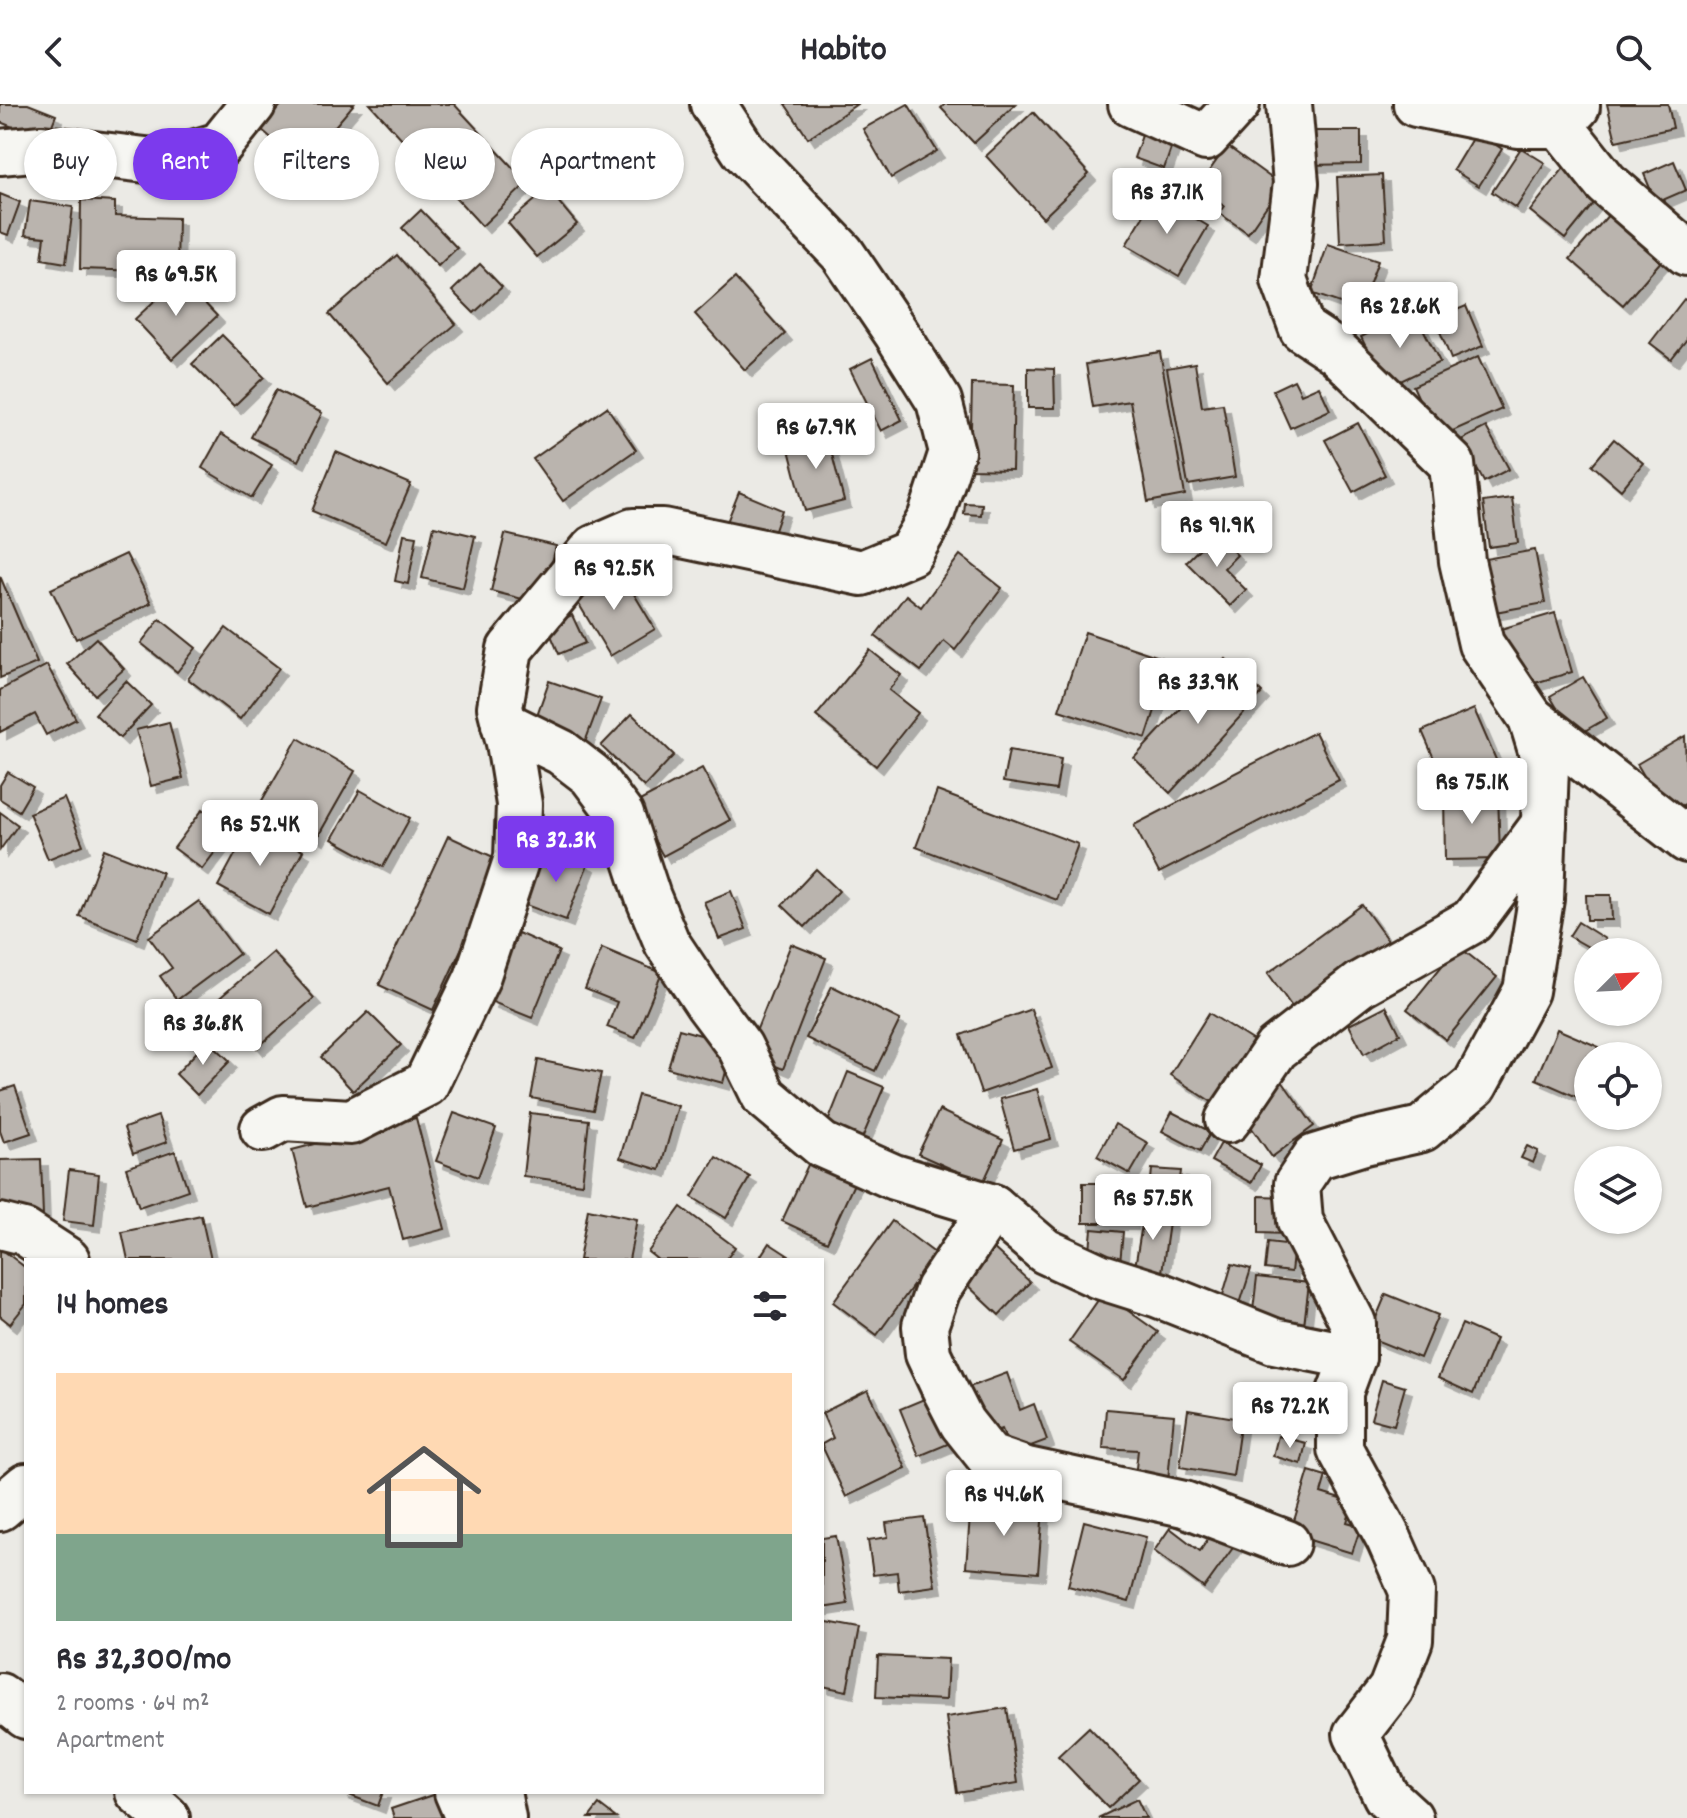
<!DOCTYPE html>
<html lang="en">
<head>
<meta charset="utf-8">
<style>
  :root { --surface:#fff; --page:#f2f2f3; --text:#2b2b33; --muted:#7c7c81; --accent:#7c3aed }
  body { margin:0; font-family:Dekko,sans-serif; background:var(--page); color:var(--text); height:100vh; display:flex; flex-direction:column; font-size:30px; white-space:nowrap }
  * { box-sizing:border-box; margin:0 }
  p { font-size:26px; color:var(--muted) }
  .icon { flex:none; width:44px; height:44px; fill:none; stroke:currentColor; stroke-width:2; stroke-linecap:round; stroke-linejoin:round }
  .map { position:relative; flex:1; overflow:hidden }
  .drawer { position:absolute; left:24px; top:1154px; width:800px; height:536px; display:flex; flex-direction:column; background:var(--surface); border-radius:0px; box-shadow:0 2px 6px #0004 }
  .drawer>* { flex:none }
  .guide { position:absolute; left:24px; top:24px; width:800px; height:72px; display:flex; gap:16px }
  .needle { width:52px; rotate:66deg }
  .tools { position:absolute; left:1574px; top:834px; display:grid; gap:16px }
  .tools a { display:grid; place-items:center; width:88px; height:88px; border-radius:50%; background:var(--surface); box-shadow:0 2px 6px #0004; font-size:40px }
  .price { position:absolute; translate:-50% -68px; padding:0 18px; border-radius:8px; background:#fff; color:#222; font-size:26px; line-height:52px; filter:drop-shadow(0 2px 4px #0008) }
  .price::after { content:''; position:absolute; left:50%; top:48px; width:24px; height:18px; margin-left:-12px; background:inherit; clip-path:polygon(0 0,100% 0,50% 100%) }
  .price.on { background:var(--accent); color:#fff }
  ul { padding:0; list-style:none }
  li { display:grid; align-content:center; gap:16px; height:424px; padding:0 32px }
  li span { display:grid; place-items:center; height:248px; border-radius:0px; color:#555 }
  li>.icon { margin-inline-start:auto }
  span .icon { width:144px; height:144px; fill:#fffc; stroke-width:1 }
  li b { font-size:34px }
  h2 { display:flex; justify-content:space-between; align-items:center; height:96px; padding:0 32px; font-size:34px }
  .pill { padding:0 28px; border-radius:36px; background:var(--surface); box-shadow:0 2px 6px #0004; font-size:28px; line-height:72px }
  .pill.on { background:var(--accent); color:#fff }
  header { display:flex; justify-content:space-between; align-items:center; height:104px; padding:0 32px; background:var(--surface); font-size:36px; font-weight:700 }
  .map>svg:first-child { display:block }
  .building { fill:#bab4ae; stroke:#3b2a1e; stroke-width:2; filter:url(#shadow) }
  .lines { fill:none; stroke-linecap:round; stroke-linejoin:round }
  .street-casing { stroke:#3b2a1e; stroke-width:50 }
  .street { stroke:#f6f6f2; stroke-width:44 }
</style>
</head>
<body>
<header><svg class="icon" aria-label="back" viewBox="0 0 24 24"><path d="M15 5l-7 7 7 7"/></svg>Habito<svg class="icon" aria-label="search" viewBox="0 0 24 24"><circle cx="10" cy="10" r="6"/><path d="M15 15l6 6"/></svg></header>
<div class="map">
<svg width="1687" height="1714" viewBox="0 0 1687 1714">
  <defs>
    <filter id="shadow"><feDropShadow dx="7" dy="7" stdDeviation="0" flood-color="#0004"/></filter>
  </defs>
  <rect width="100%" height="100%" fill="#ebeae5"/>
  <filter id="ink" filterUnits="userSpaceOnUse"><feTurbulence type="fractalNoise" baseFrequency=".0125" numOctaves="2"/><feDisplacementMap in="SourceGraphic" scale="16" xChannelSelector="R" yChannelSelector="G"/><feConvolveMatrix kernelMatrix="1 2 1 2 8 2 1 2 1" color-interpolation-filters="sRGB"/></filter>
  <g filter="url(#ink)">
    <!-- building -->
    <g class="building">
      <path d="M 0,0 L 28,0 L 56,11 L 46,36 L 0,18 Z"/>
      <path d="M 282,0 L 354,0 L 302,61 L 261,25 Z"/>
      <path d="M 370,0 L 454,0 L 527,79 L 482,122 Z"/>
      <path d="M 785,0 L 857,0 L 808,34 Z"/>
      <path d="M 908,0 L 937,47 L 891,74 L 863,25 Z"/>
      <path d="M 945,0 L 1016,0 L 974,39 L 941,4 Z"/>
      <path d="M 1607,0 L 1668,0 L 1673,24 L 1616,37 Z"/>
      <path d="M 1033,8 L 1089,70 L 1043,114 L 986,52 Z"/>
      <path d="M 1145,23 L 1175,33 L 1164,65 L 1134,54 Z"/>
      <path d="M 1307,27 L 1361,27 L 1361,60 L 1307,61 Z"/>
      <path d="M 1476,28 L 1502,45 L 1479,82 L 1453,66 Z"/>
      <path d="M 1227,42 L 1281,81 L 1248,129 L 1219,109 L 1224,102 L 1197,84 Z"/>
      <path d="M 1521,44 L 1545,59 L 1516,104 L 1492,88 Z"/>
      <path d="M 1674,57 L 1686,86 L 1656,99 L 1644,70 Z"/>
      <path d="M 1564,64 L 1599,93 L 1565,135 L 1530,107 Z"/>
      <path d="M 1382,71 L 1386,136 L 1340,139 L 1337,73 Z"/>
      <path d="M 548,85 L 577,120 L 537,153 L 508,119 Z"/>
      <path d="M 0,90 L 20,98 L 8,131 L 0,128 Z"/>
      <path d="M 1156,91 L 1208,122 L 1179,172 L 1126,141 Z"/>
      <path d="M 81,96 L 115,98 L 115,112 L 178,114 L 177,168 L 80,165 Z"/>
      <path d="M 30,97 L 73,103 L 66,159 L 42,155 L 45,133 L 25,131 Z"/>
      <path d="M 421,106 L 457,144 L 438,162 L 402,124 Z"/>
      <path d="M 1610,109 L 1663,155 L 1623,201 L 1570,155 Z"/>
      <path d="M 1328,140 L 1378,157 L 1360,206 L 1311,189 Z"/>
      <path d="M 397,151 L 456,220 L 388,279 L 329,210 Z"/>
      <path d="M 480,160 L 502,183 L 474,209 L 452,187 Z"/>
      <path d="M 180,173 L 217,212 L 172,255 L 135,215 Z"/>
      <path d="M 735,174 L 785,230 L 745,266 L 695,210 Z"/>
      <path d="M 1684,195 L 1687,197 L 1687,235 L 1671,255 L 1650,239 Z"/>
      <path d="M 1466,202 L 1483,242 L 1451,255 L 1435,215 Z"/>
      <path d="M 1414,207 L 1440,258 L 1386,284 L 1361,233 Z"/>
      <path d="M 222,231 L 264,273 L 234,302 L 192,260 Z"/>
      <path d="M 1160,248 L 1185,391 L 1148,398 L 1130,297 L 1093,303 L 1086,260 Z"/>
      <path d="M 1478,253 L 1502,305 L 1437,334 L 1413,282 Z"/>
      <path d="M 872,254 L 902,316 L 881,327 L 850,265 Z"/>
      <path d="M 1195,259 L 1202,303 L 1223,300 L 1235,373 L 1188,381 L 1167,264 Z"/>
      <path d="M 1028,264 L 1054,265 L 1055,304 L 1028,304 Z"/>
      <path d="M 1294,276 L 1301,290 L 1319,282 L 1330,306 L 1290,324 L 1273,286 Z"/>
      <path d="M 972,280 L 1014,281 L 1012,366 L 970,365 Z"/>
      <path d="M 276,286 L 322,309 L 298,357 L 251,333 Z"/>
      <path d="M 607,303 L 636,346 L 563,397 L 533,355 Z"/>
      <path d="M 1358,319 L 1385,371 L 1353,388 L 1325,336 Z"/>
      <path d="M 1486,323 L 1509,365 L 1484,378 L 1461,336 Z"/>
      <path d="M 826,327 L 844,397 L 805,407 L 787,338 Z"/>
      <path d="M 221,330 L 272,361 L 252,394 L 202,364 Z"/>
      <path d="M 1614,335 L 1643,359 L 1621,386 L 1592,361 Z"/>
      <path d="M 336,348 L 411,380 L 386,438 L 312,407 Z"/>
      <path d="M 739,388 L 782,406 L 772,435 L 727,418 Z"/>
      <path d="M 1512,394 L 1518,439 L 1489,443 L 1483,398 Z"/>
      <path d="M 965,399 L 982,400 L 981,411 L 964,410 Z"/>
      <path d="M 434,422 L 475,432 L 463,484 L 422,474 Z"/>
      <path d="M 1215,429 L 1237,451 L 1224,464 L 1246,486 L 1230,502 L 1186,458 Z"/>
      <path d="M 404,430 L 417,432 L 408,480 L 395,477 Z"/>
      <path d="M 505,430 L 556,442 L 542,500 L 491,487 Z"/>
      <path d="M 1535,446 L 1545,499 L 1495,508 L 1485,455 Z"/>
      <path d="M 126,450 L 151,499 L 76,535 L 51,485 Z"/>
      <path d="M 960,451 L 1002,484 L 955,546 L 944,537 L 921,567 L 875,532 L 906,491 L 921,503 Z"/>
      <path d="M 619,465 L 655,525 L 610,552 L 574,492 Z"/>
      <path d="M 0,472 L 37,559 L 0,574 Z"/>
      <path d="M 1555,509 L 1572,568 L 1518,584 L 1501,525 Z"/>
      <path d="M 572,511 L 585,539 L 559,550 L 547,522 Z"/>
      <path d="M 160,515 L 196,544 L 177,568 L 141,539 Z"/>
      <path d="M 226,524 L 279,564 L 240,615 L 188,575 Z"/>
      <path d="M 1085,528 L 1171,557 L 1146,634 L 1059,606 Z"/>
      <path d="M 96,534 L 124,565 L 95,591 L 67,560 Z"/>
      <path d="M 870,546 L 901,571 L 889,586 L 918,609 L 876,662 L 816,612 Z"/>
      <path d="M 1226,555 L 1262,589 L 1170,689 L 1134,654 Z"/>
      <path d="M 47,561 L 76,615 L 46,631 L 35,610 L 0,628 L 0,586 Z"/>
      <path d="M 1583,573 L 1607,614 L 1574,633 L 1550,592 Z"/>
      <path d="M 126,577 L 151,601 L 120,634 L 95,610 Z"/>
      <path d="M 549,577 L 601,595 L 581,649 L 530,631 Z"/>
      <path d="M 1474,605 L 1497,658 L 1445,680 L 1422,627 Z"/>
      <path d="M 632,610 L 674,651 L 644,683 L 601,642 Z"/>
      <path d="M 169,618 L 183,674 L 151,682 L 136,626 Z"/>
      <path d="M 1315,628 L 1339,676 L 1159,769 L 1134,721 Z"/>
      <path d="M 1685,632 L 1687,699 L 1667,710 L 1637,660 Z"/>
      <path d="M 298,634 L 355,667 L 317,734 L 260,700 Z"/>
      <path d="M 1009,646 L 1061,655 L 1056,686 L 1003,678 Z"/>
      <path d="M 702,664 L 730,716 L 663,752 L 634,700 Z"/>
      <path d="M 8,668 L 33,683 L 19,707 L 0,695 L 0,681 Z"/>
      <path d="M 360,686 L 410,714 L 383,763 L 332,735 Z"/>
      <path d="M 937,687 L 1078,740 L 1057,796 L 916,743 Z"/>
      <path d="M 1498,687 L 1500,755 L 1445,756 L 1444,688 Z"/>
      <path d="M 64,694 L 83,741 L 48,755 L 29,709 Z"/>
      <path d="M 203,705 L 231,727 L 202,765 L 174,744 Z"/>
      <path d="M 0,708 L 18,721 L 0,746 Z"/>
      <path d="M 252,719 L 303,747 L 269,810 L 218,782 Z"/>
      <path d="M 448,732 L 502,757 L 433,906 L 379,881 Z"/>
      <path d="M 546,743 L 588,760 L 566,816 L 523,800 Z"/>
      <path d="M 104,745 L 162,768 L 137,835 L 79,812 Z"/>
      <path d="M 816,765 L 839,787 L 805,823 L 782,801 Z"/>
      <path d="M 731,787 L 746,825 L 719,835 L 704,798 Z"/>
      <path d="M 1586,791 L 1611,791 L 1612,816 L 1587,816 Z"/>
      <path d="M 199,797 L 239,850 L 177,896 L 160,872 L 172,864 L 149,833 Z"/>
      <path d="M 1362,801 L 1391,841 L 1297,910 L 1268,869 Z"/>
      <path d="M 1578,818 L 1605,835 L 1597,848 L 1569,832 Z"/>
      <path d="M 518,829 L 559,847 L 532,914 L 490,897 Z"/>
      <path d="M 791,840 L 826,854 L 783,965 L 747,950 Z"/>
      <path d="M 1458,842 L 1497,873 L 1446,936 L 1407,905 Z"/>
      <path d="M 602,844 L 662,869 L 635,934 L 607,923 L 617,898 L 585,885 Z"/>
      <path d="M 273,848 L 314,894 L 257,944 L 216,897 Z"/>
      <path d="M 832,882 L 900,916 L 875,967 L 806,934 Z"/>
      <path d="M 1386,902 L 1400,930 L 1364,950 L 1349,921 Z"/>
      <path d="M 1031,905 L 1052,964 L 981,989 L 961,931 Z"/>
      <path d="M 368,908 L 401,941 L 353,987 L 321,953 Z"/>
      <path d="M 1209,909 L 1266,945 L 1226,1007 L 1170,971 Z"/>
      <path d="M 679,925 L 733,940 L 723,979 L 668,964 Z"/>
      <path d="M 1557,925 L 1599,943 L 1595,952 L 1588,952 L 1588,968 L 1577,993 L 1536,975 Z"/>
      <path d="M 208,936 L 230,957 L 197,991 L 176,970 Z"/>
      <path d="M 538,956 L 601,969 L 593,1006 L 531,994 Z"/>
      <path d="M 848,968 L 884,983 L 861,1037 L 826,1023 Z"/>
      <path d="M 1282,977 L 1314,1022 L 1272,1053 L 1240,1007 Z"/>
      <path d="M 15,982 L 31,1029 L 4,1038 L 0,1027 L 0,987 Z"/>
      <path d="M 1037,985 L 1051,1035 L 1014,1045 L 1000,995 Z"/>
      <path d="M 638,991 L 678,1002 L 660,1066 L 620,1054 Z"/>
      <path d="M 939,1006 L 1003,1036 L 983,1079 L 918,1050 Z"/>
      <path d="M 1172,1008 L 1211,1028 L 1200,1047 L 1162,1027 Z"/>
      <path d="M 454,1009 L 496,1024 L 478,1073 L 436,1057 Z"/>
      <path d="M 530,1009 L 589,1016 L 582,1080 L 523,1072 Z"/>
      <path d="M 158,1012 L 167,1038 L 133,1050 L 124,1024 Z"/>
      <path d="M 416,1014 L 445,1125 L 403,1136 L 389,1082 L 307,1103 L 292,1046 Z"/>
      <path d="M 1115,1020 L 1148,1039 L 1130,1070 L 1097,1052 Z"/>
      <path d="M 1221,1039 L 1261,1061 L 1251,1079 L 1211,1057 Z"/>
      <path d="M 1527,1042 L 1538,1047 L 1533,1059 L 1521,1054 Z"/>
      <path d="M 175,1047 L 188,1086 L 139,1103 L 126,1064 Z"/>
      <path d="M 813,1050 L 858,1071 L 827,1138 L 782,1117 Z"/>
      <path d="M 716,1053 L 750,1073 L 726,1114 L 692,1093 Z"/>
      <path d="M 41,1055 L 43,1112 L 0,1113 L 0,1056 Z"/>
      <path d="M 1152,1065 L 1181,1067 L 1177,1099 L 1149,1097 Z"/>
      <path d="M 69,1066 L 99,1070 L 94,1121 L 63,1117 Z"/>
      <rect x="1083" y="1079" width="48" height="40"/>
      <path d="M 1259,1092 L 1285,1093 L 1285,1130 L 1259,1129 Z"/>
      <path d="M 681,1103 L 735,1143 L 726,1156 L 658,1156 L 648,1148 Z"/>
      <path d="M 588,1105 L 637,1115 L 629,1156 L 579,1156 Z"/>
      <path d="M 1144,1108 L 1170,1112 L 1162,1168 L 1135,1163 Z"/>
      <path d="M 201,1111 L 211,1156 L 128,1156 L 122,1128 Z"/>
      <path d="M 892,1117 L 936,1150 L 877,1231 L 833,1198 Z"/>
      <path d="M 1092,1125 L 1123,1128 L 1120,1159 L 1089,1156 Z"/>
      <path d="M 1268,1138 L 1294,1141 L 1291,1168 L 1265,1165 Z"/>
      <path d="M 769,1139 L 795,1156 L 758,1156 Z"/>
      <path d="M 991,1142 L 1030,1178 L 999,1211 L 961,1175 Z"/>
      <path d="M 0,1144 L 26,1164 L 26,1200 L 10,1220 L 0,1212 Z"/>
      <path d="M 1232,1160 L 1251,1165 L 1238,1206 L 1220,1201 Z"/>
      <path d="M 1257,1173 L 1309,1179 L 1303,1230 L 1251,1223 Z"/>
      <path d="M 1103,1189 L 1158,1228 L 1124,1276 L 1069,1238 Z"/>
      <path d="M 1386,1190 L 1438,1211 L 1420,1254 L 1368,1233 Z"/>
      <path d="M 1462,1220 L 1496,1235 L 1473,1290 L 1438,1274 Z"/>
      <path d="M 1007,1269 L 1020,1306 L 1034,1300 L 1047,1336 L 1012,1349 L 1002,1325 L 979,1334 L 961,1286 Z"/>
      <path d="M 1382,1276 L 1405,1283 L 1394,1321 L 1371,1315 Z"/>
      <path d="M 868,1286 L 906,1364 L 846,1393 L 822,1342 L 822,1340 L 833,1334 L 822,1309 Z"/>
      <path d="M 936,1290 L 955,1337 L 919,1352 L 900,1305 Z"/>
      <path d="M 1106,1305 L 1174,1311 L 1168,1376 L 1135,1373 L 1138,1346 L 1103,1344 Z"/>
      <path d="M 1188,1306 L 1241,1315 L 1233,1372 L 1180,1363 Z"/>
      <path d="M 1278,1332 L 1306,1339 L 1301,1360 L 1273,1352 Z"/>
      <path d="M 1309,1367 L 1326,1372 L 1321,1389 L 1353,1399 L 1347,1418 L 1361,1422 L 1352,1449 L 1290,1430 Z"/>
      <path d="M 971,1399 L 1043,1405 L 1038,1469 L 966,1463 Z"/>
      <path d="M 924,1414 L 935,1482 L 899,1487 L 897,1468 L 873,1471 L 868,1436 L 888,1433 L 886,1419 Z"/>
      <path d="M 1084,1417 L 1146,1433 L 1129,1498 L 1068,1482 Z"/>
      <path d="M 1170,1424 L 1200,1447 L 1214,1426 L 1235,1441 L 1204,1484 L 1154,1447 Z"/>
      <path d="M 836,1432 L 848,1500 L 822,1504 L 822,1434 Z"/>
      <path d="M 822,1517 L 859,1524 L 847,1587 L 822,1582 Z"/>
      <path d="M 878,1552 L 948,1555 L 946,1596 L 876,1593 Z"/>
      <path d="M 1007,1604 L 1018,1679 L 957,1689 L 946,1613 Z"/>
      <path d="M 1089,1623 L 1139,1675 L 1108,1704 L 1058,1652 Z"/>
      <path d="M 341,1688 L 383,1688 L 378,1702 Z"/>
      <path d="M 441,1688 L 460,1714 L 394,1714 L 391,1705 Z"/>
      <path d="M 1137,1695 L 1146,1714 L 1098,1714 Z"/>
      <path d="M 599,1701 L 616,1714 L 589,1714 Z"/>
    </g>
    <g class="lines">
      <!-- street casing -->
      <g class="street-casing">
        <g id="street">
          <path d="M 1131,0 L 1206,34 L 1237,0"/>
          <path d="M 1289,0 L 1296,79 L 1284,176 L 1302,225 L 1337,248 L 1452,360 L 1462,457 L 1481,540 L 1531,614 L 1546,663 L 1541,795 L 1526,887 L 1475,981 L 1422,1025 L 1364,1038 L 1315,1053 L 1297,1080 L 1300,1117 L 1353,1219 L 1353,1253 L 1340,1288 L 1340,1345 L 1389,1435 L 1412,1487 L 1410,1536 L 1391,1585 L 1356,1630 L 1386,1692 L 1410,1714"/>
          <path d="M 1416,0 L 1518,21 L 1560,21 L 1577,3 L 1577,0"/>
          <path d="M 1560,21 L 1606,79 L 1687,149"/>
          <path d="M 0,48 L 42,44 L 163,58 L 220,41 L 253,0"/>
          <path d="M 1531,614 L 1687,736"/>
          <path d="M 504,620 L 561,648 L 591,671 L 621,711 L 648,793 L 667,839 L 707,899 L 740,943 L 764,992 L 822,1041 L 894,1073 L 993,1103 L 1045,1147 L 1099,1172 L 1159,1191 L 1274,1237 L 1353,1253"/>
          <path d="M 1228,1016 L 1276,945 L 1360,880 L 1472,817 L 1544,720"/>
          <path d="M 263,1025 L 283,1014 L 351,1018 L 426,980 L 477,874 L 517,754 L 519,700 L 509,639 L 500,603 L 510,545 L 594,444 L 633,427 L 663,427 L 862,469 L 910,449 L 930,415 L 952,348 L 939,297 L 897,230 L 842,149 L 744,47 L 713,0"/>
          <path d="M 993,1103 L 938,1185 L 925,1222 L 928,1250 L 944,1284 L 962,1319 L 989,1353 L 1027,1366 L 1184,1400 L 1287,1439"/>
          <path d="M 0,1122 L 24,1128 L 67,1156"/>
          <path d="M 0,1404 L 26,1382"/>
          <path d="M 0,1592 L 26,1612"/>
          <path d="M 138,1688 L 167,1714"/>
          <path d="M 457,1688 L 468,1714"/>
          <path d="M 498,1688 L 503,1714"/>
        </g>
      </g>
      <!-- street -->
      <use href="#street" class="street"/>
    </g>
  </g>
</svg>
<div class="tools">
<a><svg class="needle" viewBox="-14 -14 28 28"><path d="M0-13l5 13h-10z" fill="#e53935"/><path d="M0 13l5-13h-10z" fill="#7c7c81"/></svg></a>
<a><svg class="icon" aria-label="locate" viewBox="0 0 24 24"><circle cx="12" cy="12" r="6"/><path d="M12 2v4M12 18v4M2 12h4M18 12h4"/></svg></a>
<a><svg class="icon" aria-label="layers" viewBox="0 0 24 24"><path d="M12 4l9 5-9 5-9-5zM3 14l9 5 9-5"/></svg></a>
</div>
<b class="price" style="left:1167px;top:132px">Rs 37.1K</b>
<b class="price" style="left:176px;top:214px">Rs 69.5K</b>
<b class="price" style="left:1400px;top:246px">Rs 28.6K</b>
<b class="price" style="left:816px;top:367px">Rs 67.9K</b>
<b class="price" style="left:1217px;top:465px">Rs 91.9K</b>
<b class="price" style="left:614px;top:508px">Rs 92.5K</b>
<b class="price" style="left:1198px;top:622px">Rs 33.9K</b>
<b class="price" style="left:1472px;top:722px">Rs 75.1K</b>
<b class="price" style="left:260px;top:764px">Rs 52.4K</b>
<b class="price on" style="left:556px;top:780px">Rs 32.3K</b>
<b class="price" style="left:203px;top:963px">Rs 36.8K</b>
<b class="price" style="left:1153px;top:1138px">Rs 57.5K</b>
<b class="price" style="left:1290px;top:1346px">Rs 72.2K</b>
<b class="price" style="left:1004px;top:1434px">Rs 44.6K</b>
<div class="guide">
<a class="pill">Buy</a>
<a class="pill on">Rent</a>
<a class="pill">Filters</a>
<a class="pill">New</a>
<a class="pill">Apartment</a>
</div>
<section class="drawer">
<h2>14 homes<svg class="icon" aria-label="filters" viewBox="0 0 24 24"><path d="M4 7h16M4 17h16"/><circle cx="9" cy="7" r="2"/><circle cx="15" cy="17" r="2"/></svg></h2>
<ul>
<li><span style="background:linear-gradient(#ffd9b3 65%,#7fa58c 0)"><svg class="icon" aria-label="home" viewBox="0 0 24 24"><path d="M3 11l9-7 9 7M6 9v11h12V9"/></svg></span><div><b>Rs 32,300/mo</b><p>2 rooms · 64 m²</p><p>Apartment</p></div></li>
</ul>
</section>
</div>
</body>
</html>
